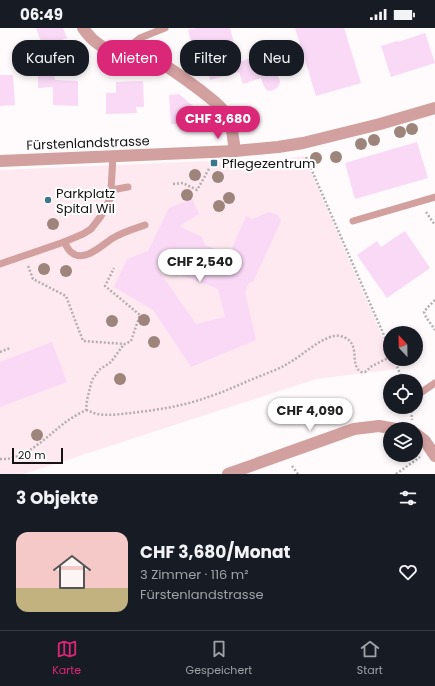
<!DOCTYPE html>
<html lang="de">
<head>
<meta charset="utf-8">
<style>
  :root { --surface:#171b24; --page:#20242c; --text:#f1f3f6; --muted:#9ea1a6; --line:#363941; --accent:#db2777 }
  body { margin:0; font-family:Poppins,sans-serif; background:var(--page); color:var(--text); height:100vh; display:flex; flex-direction:column; font-size:15px; white-space:nowrap }
  * { box-sizing:border-box; margin:0 }
  p { font-size:13px; color:var(--muted) }
  .icon { flex:none; width:22px; height:22px; fill:none; stroke:currentColor; stroke-width:2; stroke-linecap:round; stroke-linejoin:round }
  .map { position:relative; height:446px; overflow:hidden }
  .side { display:flex; flex-direction:column; background:var(--surface); flex:1 }
  .side>* { flex:none }
  .guide { position:absolute; left:12px; top:12px; width:411px; height:36px; display:flex; gap:8px }
  .needle { width:26px; rotate:338deg }
  .fabs { position:absolute; left:383px; top:298px; display:grid; gap:8px }
  .fabs a { display:grid; place-items:center; width:40px; height:40px; border-radius:50%; background:var(--surface); box-shadow:0 2px 6px #0003; font-size:20px }
  .scale { position:absolute; left:12px; bottom:10px; width:51px; box-sizing:border-box; padding-left:4px; border:2px solid #171314; border-top:0; font-size:11px; line-height:14px; white-space:nowrap; color:#171314; -webkit-text-stroke:3px #fff; paint-order:stroke }
  .price { position:absolute; translate:-50% -34px; padding:0 9px; border-radius:14px; background:#fff; color:#222; font-size:13px; line-height:26px; filter:drop-shadow(0 1px 2px #0008) }
  .price::after { content:''; position:absolute; left:50%; top:24px; width:12px; height:9px; margin-left:-6px; background:inherit; clip-path:polygon(0 0,100% 0,50% 100%) }
  .price.active { background:var(--accent); color:#fff }
  ul { padding:0; list-style:none }
  li { display:flex; align-items:center; gap:12px; height:100px; padding:0 16px }
  li span { display:grid; place-items:center; flex:none; width:112px; height:80px; border-radius:12px; color:#555 }
  li>.icon { margin-inline-start:auto }
  span .icon { width:48px; height:48px; fill:#fffc; stroke-width:1 }
  li b { font-size:17px }
  h2 { display:flex; justify-content:space-between; align-items:center; height:48px; padding:0 16px; font-size:17px }
  .pill { padding:0 14px; border-radius:16px; background:var(--surface); box-shadow:0 2px 6px #0003; font-size:14px; line-height:36px }
  .pill.active { background:var(--accent); color:#fff }
  .status { display:flex; justify-content:space-between; align-items:center; height:28px; padding:0 20px; background:var(--surface); direction:ltr }
  .status svg { height:11px; fill:currentColor }
  .tab-bar { display:flex; justify-content:space-around; align-items:center; height:56px; border-top:1px solid var(--line); background:var(--surface); font-size:11px; color:var(--muted) }
  .tab-bar a { display:grid; justify-items:center; gap:2px }
  .tab-bar .active { color:var(--accent) }
  .map>svg:first-child { display:block }
  .built { fill:#fee9f0 }
  .building { fill:#f9d9f6; fill-rule:evenodd }
  .lines { fill:none; stroke-linecap:round; stroke-linejoin:round }
  .path { stroke:#b3aeaf; stroke-width:2.5; stroke-dasharray:2 2; stroke-linecap:butt }
  .service { stroke:#d1a09f; stroke-width:7 }
  .minor { stroke:#d1a09f; stroke-width:12 }
  .tertiary { stroke:#d1a09f; stroke-width:12 }
  .tree { fill:#9d857c }
  .poi-dot { fill:#3c768f; stroke:#fff; stroke-width:1.5 }
  .labels { text-anchor:middle; dominant-baseline:central; stroke-width:4; stroke-linejoin:round; paint-order:stroke }
  .street-label { font-size:13px; fill:#171314; stroke:#fff }
  .poi-label { font-size:13px; fill:#171314; stroke:#fff; text-anchor:start }
</style>
</head>
<body>
<div class="status"><b>06:49</b><svg viewBox="0 0 49 12"><path d="M0 12V9h3v3zM5 12V6h3v6zM10 12V3h3v9zM15 12V0h3v12zM26 1h20v11H26zM47 4h2v5h-2z"/></svg></div>
<div class="map">
<svg width="435" height="446" viewBox="0 0 435 446">
  <rect width="100%" height="100%" fill="#fffafb"/>
  <!-- built -->
  <path class="built" d="M 304,128 L 390,326 L 390,331 L 392,331 L 397,341 L 316,351 L 24,446 L 0,446 L 0,142 L 208,133 L 243,136 L 271,133 Z"/>
  <!-- building -->
  <g class="building">
    <path d="M 36,0 L 63,0 L 67,10 L 43,19 Z"/>
    <path d="M 197,0 L 230,0 L 239,34 L 270,23 L 280,54 L 278,59 L 275,61 L 271,63 L 267,62 L 264,59 L 261,50 L 243,56 L 239,44 L 210,52 L 202,21 L 194,24 L 188,2 Z"/>
    <path d="M 295,0 L 344,0 L 361,55 L 316,68 Z"/>
    <path d="M 425,5 L 435,35 L 391,49 L 381,18 L 397,13 L 398,14 Z"/>
    <path d="M 0,47 L 13,47 L 15,77 L 0,78 Z"/>
    <path d="M 38,47 L 54,47 L 55,52 L 78,53 L 78,78 L 53,77 L 53,59 L 38,60 Z"/>
    <path d="M 143,53 L 144,79 L 136,79 L 137,85 L 106,86 L 106,65 L 116,65 L 116,54 Z"/>
    <path d="M 179,66 L 213,95 L 171,96 L 169,67 Z"/>
    <path d="M 417,114 L 428,150 L 355,171 L 345,135 Z"/>
    <path d="M 192,171 L 199,186 L 179,198 L 202,209 L 205,217 L 229,227 L 246,188 L 252,191 L 269,184 L 278,187 L 281,193 L 253,254 L 249,255 L 245,264 L 256,312 L 191,339 L 153,282 L 114,259 L 127,231 L 148,223 L 169,180 ZM 155,237 L 218,261 L 225,289 L 196,296 Z"/>
    <path d="M 405,203 L 430,240 L 387,270 L 357,227 L 377,213 L 381,219 Z"/>
    <path d="M 52,314 L 67,354 L 0,379 L 0,334 Z"/>
  </g>
  <g class="lines">
    <!-- path -->
    <g class="path">
      <path d="M 306,129 L 390,321"/>
      <path d="M 173,156 L 183,155 L 197,162 L 210,139"/>
      <path d="M 426,184 L 435,197"/>
      <path d="M 28,238 L 33,251 L 66,268 L 83,313 L 125,316 L 131,313 L 140,287 L 105,258 L 114,240"/>
      <path d="M 435,272 L 427,280 L 424,284 L 426,289 L 435,302"/>
      <path d="M 0,324 L 10,320"/>
      <path d="M 394,331 L 403,353"/>
      <path d="M 411,379 L 412,392"/>
      <path d="M 86,382 C 90,383 93,385 97,386 C 108,388 120,386 131,385 C 157,382 184,378 208,369 C 224,364 238,357 253,351 C 265,346 277,342 287,336 C 301,329 325,305 340,308 C 363,313 348,336 361,344 L 365,344 L 372,338 L 390,329"/>
      <path d="M 0,431 C 25,433 48,407 67,393 C 73,389 80,385 86,382 L 87,372 L 92,352 L 99,342 L 111,334 L 124,316"/>
      <path d="M 292,438 L 298,446"/>
      <path d="M 396,446 L 420,429"/>
    </g>
    <!-- service -->
    <g class="service">
      <path d="M 125,27 L 130,18 L 140,10 L 165,0"/>
      <path d="M 95,168 L 102,167 L 111,162 L 128,159"/>
      <path d="M 353,193 L 435,169"/>
      <path d="M 64,214 C 66,217 68,222 71,224 C 84,236 103,216 113,210 C 123,204 134,201 145,197"/>
      <path d="M 0,236 L 64,214 L 83,206 L 91,201 L 101,188 L 110,171 L 111,162 L 113,128"/>
      <path d="M 416,368 L 435,355"/>
    </g>
    <!-- minor -->
    <g class="minor">
      <path d="M 83,0 C 91,12 103,21 117,25 C 127,28 137,28 147,30 C 167,36 183,50 200,62 C 210,70 222,78 228,90 C 233,100 233,112 235,123"/>
      <path d="M 416,406 L 425,413 L 435,428"/>
      <path d="M 228,446 L 354,401 L 379,398 L 396,401"/>
    </g>
    <!-- tertiary -->
    <path class="tertiary" d="M 0,133 L 235,123 L 278,119 L 303,115 L 380,96 L 435,80"/>
  </g>
  <!-- trees -->
  <g class="tree">
    <circle cx="412" cy="101" r="6"/>
    <circle cx="400" cy="104" r="6"/>
    <circle cx="374" cy="112" r="6"/>
    <circle cx="361" cy="116" r="6"/>
    <circle cx="336" cy="129" r="6"/>
    <circle cx="316" cy="130" r="6"/>
    <circle cx="195" cy="147" r="6"/>
    <circle cx="218" cy="149" r="6"/>
    <circle cx="187" cy="167" r="6"/>
    <circle cx="229" cy="170" r="6"/>
    <circle cx="219" cy="178" r="6"/>
    <circle cx="53" cy="196" r="6"/>
    <circle cx="44" cy="241" r="6"/>
    <circle cx="66" cy="243" r="6"/>
    <circle cx="144" cy="292" r="6"/>
    <circle cx="112" cy="293" r="6"/>
    <circle cx="154" cy="314" r="6"/>
    <circle cx="120" cy="351" r="6"/>
    <circle cx="37" cy="407" r="6"/>
  </g>
  <!-- markers -->
  <g class="poi-dot">
    <rect x="210" y="131" width="8" height="8" rx="2"/>
    <circle cx="48" cy="172" r="4"/>
  </g>
  <g class="labels">
    <!-- street labels -->
    <g class="street-label">
      <text transform="translate(88 115) rotate(-2)">Fürstenlandstrasse</text>
    </g>
    <!-- poi labels -->
    <g class="poi-label">
      <text x="222" y="135">Pflegezentrum</text>
      <text x="56" y="165">Parkplatz<tspan x="56" dy="15">Spital Wil</tspan></text>
    </g>
  </g>
</svg>
<div class="fabs">
<a><svg class="needle" viewBox="-14 -14 28 28"><path d="M0-13l5 13h-10z" fill="#e53935"/><path d="M0 13l5-13h-10z" fill="#9ea1a6"/></svg></a>
<a><svg class="icon" aria-label="locate" viewBox="0 0 24 24"><circle cx="12" cy="12" r="6"/><path d="M12 2v4M12 18v4M2 12h4M18 12h4"/></svg></a>
<a><svg class="icon" aria-label="layers" viewBox="0 0 24 24"><path d="M12 4l9 5-9 5-9-5zM3 14l9 5 9-5"/></svg></a>
</div>
<div class="scale">20 m</div>
<b class="price active" style="left:218px;top:112px">CHF 3,680</b>
<b class="price" style="left:200px;top:255px">CHF 2,540</b>
<b class="price" style="left:310px;top:404px">CHF 4,090</b>
<div class="guide">
<a class="pill">Kaufen</a>
<a class="pill active">Mieten</a>
<a class="pill">Filter</a>
<a class="pill">Neu</a>
</div>
</div>
<section class="side">
<h2>3 Objekte<svg class="icon" aria-label="filters" viewBox="0 0 24 24"><path d="M4 7h16M4 17h16"/><circle cx="9" cy="7" r="2"/><circle cx="15" cy="17" r="2"/></svg></h2>
<ul>
<li><span style="background:linear-gradient(#f6c9c9 70%,#c2b280 0)"><svg class="icon" aria-label="home" viewBox="0 0 24 24"><path d="M3 11l9-7 9 7M6 9v11h12V9"/></svg></span><div><b>CHF 3,680/Monat</b><p>3 Zimmer · 116 m²</p><p>Fürstenlandstrasse</p></div><svg class="icon" aria-label="heart" viewBox="0 0 24 24"><path d="M12 20l-8-8c-3-5 5-10 8-4 3-6 11-1 8 4z"/></svg></li>
</ul>
</section>
<nav class="tab-bar">
<a class="active"><svg class="icon" aria-label="map" viewBox="0 0 24 24"><path d="M3 6l6-2 6 2 6-2v14l-6 2-6-2-6 2zM9 4v14M15 6v14"/></svg>Karte</a>
<a><svg class="icon" aria-label="saved" viewBox="0 0 24 24"><path d="M7 4h10v16l-5-4-5 4z"/></svg>Gespeichert</a>
<a><svg class="icon" aria-label="home" viewBox="0 0 24 24"><path d="M3 11l9-7 9 7M6 9v11h12V9"/></svg>Start</a>
</nav>
</body>
</html>
